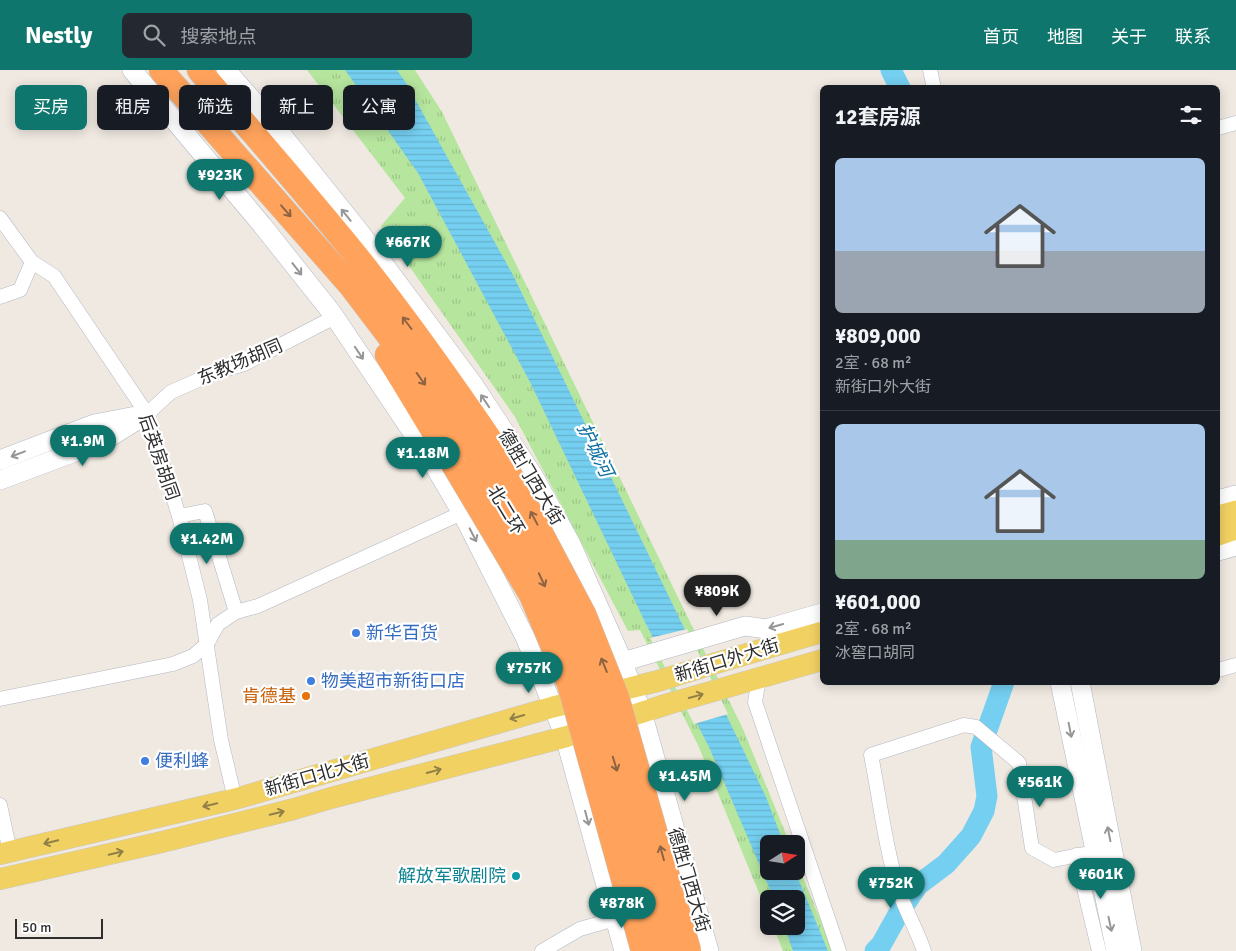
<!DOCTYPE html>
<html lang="zh">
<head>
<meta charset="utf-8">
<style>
  :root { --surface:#171b24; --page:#242831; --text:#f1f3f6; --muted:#9ea1a6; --line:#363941; --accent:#0f766e }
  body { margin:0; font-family:Signika,"Noto Sans SC",sans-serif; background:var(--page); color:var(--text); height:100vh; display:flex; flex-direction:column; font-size:19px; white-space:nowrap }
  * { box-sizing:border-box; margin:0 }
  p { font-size:16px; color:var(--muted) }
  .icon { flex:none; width:28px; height:28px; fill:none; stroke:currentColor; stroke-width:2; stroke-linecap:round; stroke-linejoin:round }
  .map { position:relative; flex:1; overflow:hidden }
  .side { position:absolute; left:820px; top:15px; width:400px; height:600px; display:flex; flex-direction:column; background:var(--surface); border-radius:8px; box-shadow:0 2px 12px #0003 }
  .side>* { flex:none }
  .hud { position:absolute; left:15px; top:15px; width:475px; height:45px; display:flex; gap:10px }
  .needle { width:32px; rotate:78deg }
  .controls { position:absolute; left:760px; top:765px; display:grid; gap:10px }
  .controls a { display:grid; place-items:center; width:45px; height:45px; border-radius:8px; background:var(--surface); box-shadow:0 2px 12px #0003; font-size:25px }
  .scale { position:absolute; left:15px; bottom:12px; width:88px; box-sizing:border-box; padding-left:5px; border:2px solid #2e2e2e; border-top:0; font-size:14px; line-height:18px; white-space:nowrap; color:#2e2e2e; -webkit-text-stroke:4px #fff; paint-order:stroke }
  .price { position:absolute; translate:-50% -42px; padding:0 11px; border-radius:18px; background:var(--accent); color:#fff; font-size:16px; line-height:32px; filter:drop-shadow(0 1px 2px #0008) }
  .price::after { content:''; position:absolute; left:50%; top:30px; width:15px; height:11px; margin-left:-8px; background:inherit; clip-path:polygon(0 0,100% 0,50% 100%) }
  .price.on { background:#222; color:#fff }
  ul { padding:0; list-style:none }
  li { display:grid; align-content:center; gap:10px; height:265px; padding:0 15px }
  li+li { border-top:1px solid var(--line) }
  li span { display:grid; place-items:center; height:155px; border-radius:8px; color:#555 }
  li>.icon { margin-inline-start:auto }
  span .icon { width:90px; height:90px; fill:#fffc; stroke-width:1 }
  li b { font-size:21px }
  h2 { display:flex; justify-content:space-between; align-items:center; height:60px; padding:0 15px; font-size:21px }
  .tag { padding:0 18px; border-radius:8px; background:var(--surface); box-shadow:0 2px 12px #0003; font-size:18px; line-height:45px }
  .tag.on { background:var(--accent); color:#fff }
  header { display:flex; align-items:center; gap:30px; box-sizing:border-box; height:70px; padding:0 25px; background:var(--accent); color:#fff }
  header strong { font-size:24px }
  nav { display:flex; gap:28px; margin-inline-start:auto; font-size:18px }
  .search { width:350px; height:45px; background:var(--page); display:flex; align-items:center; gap:12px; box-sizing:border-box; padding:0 18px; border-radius:8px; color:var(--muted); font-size:19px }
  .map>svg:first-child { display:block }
  .grass { fill:url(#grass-tufts) }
  .water { fill:url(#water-rules) }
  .pier { fill:#efe9e1 }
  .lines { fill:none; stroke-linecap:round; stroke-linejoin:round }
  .river { stroke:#75cff0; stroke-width:21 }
  .street-casing { stroke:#b4b7c1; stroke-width:15 }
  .secondary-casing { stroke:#b4b7c1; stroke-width:20 }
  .primary-casing { stroke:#c9c9c9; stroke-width:22 }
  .highway-casing { stroke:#c9c9c9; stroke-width:25 }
  .street { stroke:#fff; stroke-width:14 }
  .secondary { stroke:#fff; stroke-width:19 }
  .primary { stroke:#f2d163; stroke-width:21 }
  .highway { stroke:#ffa35c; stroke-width:24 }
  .primary-bridge-casing { stroke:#c9c9c9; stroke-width:22; stroke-linecap:butt }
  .highway-bridge-casing { stroke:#c9c9c9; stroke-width:25; stroke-linecap:butt }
  .primary-bridge { stroke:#f2d163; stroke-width:21 }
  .highway-bridge { stroke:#ffa35c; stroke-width:24 }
  .oneway { stroke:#8c6343 }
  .oneway2 { stroke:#969696 }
  .oneway3 { stroke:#908048 }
  .shop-dot { fill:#3f7fe0; stroke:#fff; stroke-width:2 }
  .food-dot { fill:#e8710a; stroke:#fff; stroke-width:2 }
  .culture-dot { fill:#0f9aa8; stroke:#fff; stroke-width:2 }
  .labels { text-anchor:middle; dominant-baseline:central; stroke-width:4.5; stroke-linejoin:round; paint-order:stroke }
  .street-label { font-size:18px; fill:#2e2e2e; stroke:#fff }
  .shop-label { font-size:18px; fill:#366cbe; stroke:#fff; text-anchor:start }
  .food-label { font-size:18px; fill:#c56008; stroke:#fff; text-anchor:end }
  .culture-label { font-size:18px; fill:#0d838f; stroke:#fff; text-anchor:end }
  .water-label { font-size:19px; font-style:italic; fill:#0d6fa3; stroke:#fff }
</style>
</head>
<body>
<header>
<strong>Nestly</strong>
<div class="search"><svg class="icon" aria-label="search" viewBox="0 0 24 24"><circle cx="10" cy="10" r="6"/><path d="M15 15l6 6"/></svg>搜索地点</div>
<nav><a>首页</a><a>地图</a><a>关于</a><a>联系</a></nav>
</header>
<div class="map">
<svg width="1236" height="881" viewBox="0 0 1236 881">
  <defs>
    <pattern id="grass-tufts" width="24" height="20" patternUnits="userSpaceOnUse" patternTransform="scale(1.25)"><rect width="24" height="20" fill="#b6e59e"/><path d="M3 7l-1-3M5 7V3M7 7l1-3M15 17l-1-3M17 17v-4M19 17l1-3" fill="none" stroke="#9dc588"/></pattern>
    <pattern id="water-rules" width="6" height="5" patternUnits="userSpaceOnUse" patternTransform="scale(1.25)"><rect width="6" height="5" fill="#75cff0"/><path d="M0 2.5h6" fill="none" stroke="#66b2ce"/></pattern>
  </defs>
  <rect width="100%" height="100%" fill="#efe9e1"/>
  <!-- grass -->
  <path class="grass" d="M 307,0 L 415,0 L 442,42 L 691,554 L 743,659 L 790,774 L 769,774 L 769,801 L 796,801 L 796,790 L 825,861 L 832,881 L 783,881 L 773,856 L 796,856 L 796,829 L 769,829 L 769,847 L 698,675 L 640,560 L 628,561 L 515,347 L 381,156 L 405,128 Z"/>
  <!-- water -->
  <path class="water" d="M 345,0 L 397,0 L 406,13 L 513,205 L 766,727 L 784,774 L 769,774 L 769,801 L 795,801 L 828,881 L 793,881 L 784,856 L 796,856 L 796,829 L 774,829 L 709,677 L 646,554 L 530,312 L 418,103 Z"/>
  <!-- pier -->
  <path class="pier" d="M 687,559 L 728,644 L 694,654 L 650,568 Z"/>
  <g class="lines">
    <!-- river -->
    <g class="river">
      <path d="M 891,0 L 900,18"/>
      <path d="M 875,881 L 881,875 L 900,841 L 918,815 L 946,794 L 971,766 L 984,741 L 987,726 L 981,677 L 1004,612"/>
    </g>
    <!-- street casing -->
    <g class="street-casing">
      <g id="street">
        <path d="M 930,0 L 934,18"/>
        <path d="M 1218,58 L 1236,53"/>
        <path d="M 0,148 L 32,192 L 54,206 L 147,344 L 179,446 L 200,530 L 221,670 L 235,729"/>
        <path d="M 0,227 L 20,220 L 32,192"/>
        <path d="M 147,344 L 171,322 L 214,303 L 244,294 L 327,251 L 332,243"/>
        <path d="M 179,446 L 205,441 L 236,542"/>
        <path d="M 1218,600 L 1236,595"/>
        <path d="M 759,609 L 755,632 L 839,881"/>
        <path d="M 0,629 L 173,594 L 193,586 L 207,574 L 218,554 L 236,542 L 258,536 L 462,443"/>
        <path d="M 0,735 L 10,782"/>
        <path d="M 1076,785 L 1099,881"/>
        <path d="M 542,881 L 580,859 L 615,849"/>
        <path d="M 924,881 C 917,860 906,842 899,821 C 885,777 880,730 871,685 L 964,655 L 976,657 L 1019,693 L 1032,778 L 1054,790 L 1094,782"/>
      </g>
    </g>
    <!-- secondary casing -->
    <g class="secondary-casing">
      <g id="secondary">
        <path d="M 132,0 L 262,155 L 332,243 L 429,387 L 462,443 L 526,569 L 565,667 L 624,881"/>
        <path d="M 226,0 L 270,50 L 359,161 L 473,314 L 533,405 L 571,474 L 619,583 L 642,642 L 709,881"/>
        <path d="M 0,390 L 94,354 L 136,346"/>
        <path d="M 0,410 L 102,372 L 147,344"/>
        <path d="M 1218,430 L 1236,425"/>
        <path d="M 1218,481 L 1236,476"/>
        <path d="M 622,592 L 745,556 L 766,559 L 822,543"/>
        <path d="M 1060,612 L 1116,881"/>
        <path d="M 1080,612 L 1132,881"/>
      </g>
    </g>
    <!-- primary casing -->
    <g class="primary-casing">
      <g id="primary">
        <path d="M 1218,446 L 1236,441"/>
        <path d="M 1218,465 L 1236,459"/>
        <path d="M 716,593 L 822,562"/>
        <path d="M 0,784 L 235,729 L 553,637 L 658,611"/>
        <path d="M 0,809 L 162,772 L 294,739 L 331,728 L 565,667 L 668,634 L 822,590"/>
      </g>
    </g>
    <!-- highway casing -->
    <g class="highway-casing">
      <g id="highway">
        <path d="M 161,0 L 350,215 L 423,311 L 477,391"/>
        <path d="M 199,0 C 254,64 310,128 363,194 C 410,254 454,316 496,378"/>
        <path d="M 387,285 L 453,394"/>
      </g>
    </g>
    <!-- street -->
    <use href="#street" class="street"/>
    <!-- secondary -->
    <use href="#secondary" class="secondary"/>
    <!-- primary -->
    <use href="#primary" class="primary"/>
    <!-- highway -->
    <use href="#highway" class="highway"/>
    <!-- primary-bridge casing -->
    <g class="primary-bridge-casing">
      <path id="primary-bridge" d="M 658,611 L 716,593"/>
    </g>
    <!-- highway-bridge casing -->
    <g class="highway-bridge-casing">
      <g id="highway-bridge">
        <path d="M 496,378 L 584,544 L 617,627 L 689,881"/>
        <path d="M 477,391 L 521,464 L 568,564 L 599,645 L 629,741 L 666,881"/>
        <path d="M 453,394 L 531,525 L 569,614 L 643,881"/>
      </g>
    </g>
    <!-- primary-bridge -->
    <use href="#primary-bridge" class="primary-bridge"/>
    <!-- highway-bridge -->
    <use href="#highway-bridge" class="highway-bridge"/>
  </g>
  <!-- one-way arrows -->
  <defs><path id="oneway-shaft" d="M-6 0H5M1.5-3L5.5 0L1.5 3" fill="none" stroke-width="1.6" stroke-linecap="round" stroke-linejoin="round" transform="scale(1.25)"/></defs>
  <g class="oneway">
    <use href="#oneway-shaft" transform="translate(286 141) rotate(49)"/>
    <use href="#oneway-shaft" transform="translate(407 253) rotate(-127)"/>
    <use href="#oneway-shaft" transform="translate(421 309) rotate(54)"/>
    <use href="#oneway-shaft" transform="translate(534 448) rotate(-118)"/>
    <use href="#oneway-shaft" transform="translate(542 510) rotate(65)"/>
    <use href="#oneway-shaft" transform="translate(604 595) rotate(-112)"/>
    <use href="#oneway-shaft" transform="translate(615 694) rotate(73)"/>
    <use href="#oneway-shaft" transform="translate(662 783) rotate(-105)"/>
  </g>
  <g class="oneway2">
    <use href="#oneway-shaft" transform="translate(346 145) rotate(-129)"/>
    <use href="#oneway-shaft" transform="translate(297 199) rotate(52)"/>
    <use href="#oneway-shaft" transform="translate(359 283) rotate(56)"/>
    <use href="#oneway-shaft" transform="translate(485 331) rotate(-124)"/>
    <use href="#oneway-shaft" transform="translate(18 384) rotate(159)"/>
    <use href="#oneway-shaft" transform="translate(473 465) rotate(63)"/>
    <use href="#oneway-shaft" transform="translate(776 556) rotate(164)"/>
    <use href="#oneway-shaft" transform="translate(1070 660) rotate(79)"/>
    <use href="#oneway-shaft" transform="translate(587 748) rotate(75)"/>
    <use href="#oneway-shaft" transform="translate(1109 764) rotate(-101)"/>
    <use href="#oneway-shaft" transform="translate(1110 854) rotate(78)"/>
  </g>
  <g class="oneway3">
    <use href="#oneway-shaft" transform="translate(696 626) rotate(-15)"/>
    <use href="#oneway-shaft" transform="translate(517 647) rotate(164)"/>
    <use href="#oneway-shaft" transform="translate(434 701) rotate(-15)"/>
    <use href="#oneway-shaft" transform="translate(210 735) rotate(166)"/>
    <use href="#oneway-shaft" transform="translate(277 743) rotate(-13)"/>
    <use href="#oneway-shaft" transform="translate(51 772) rotate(167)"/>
    <use href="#oneway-shaft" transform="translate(116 783) rotate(-13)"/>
  </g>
  <!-- markers -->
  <g class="shop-dot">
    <circle cx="356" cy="563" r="5"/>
    <circle cx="311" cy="611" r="5"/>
    <circle cx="145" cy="691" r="5"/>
  </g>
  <circle class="food-dot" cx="306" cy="626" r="5"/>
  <circle class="culture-dot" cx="516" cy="806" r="5"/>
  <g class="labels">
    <!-- street labels -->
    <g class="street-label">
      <text transform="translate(240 292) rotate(-23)">东教场胡同</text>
      <text transform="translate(159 387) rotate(71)">后英房胡同</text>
      <text transform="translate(531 407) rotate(59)">德胜门西大街</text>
      <text transform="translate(506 440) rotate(59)">北二环</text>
      <text transform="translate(727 590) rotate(-17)">新街口外大街</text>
      <text transform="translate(317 705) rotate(-16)">新街口北大街</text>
      <text transform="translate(689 810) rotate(74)">德胜门西大街</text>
    </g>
    <!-- shop labels -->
    <g class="shop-label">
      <text x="366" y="563">新华百货</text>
      <text x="321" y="611">物美超市新街口店</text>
      <text x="155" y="691">便利蜂</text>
    </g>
    <!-- food labels -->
    <g class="food-label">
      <text x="296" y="626">肯德基</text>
    </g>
    <!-- culture labels -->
    <g class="culture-label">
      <text x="506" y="806">解放军歌剧院</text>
    </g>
    <!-- water labels -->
    <g class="water-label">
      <text transform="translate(595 380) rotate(64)">护城河</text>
    </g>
  </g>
</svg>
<div class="controls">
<a><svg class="needle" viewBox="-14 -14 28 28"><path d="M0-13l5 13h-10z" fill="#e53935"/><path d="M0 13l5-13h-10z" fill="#9ea1a6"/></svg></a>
<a><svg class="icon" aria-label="layers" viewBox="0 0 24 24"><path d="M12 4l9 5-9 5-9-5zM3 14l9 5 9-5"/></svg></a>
</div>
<div class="scale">50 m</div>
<b class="price" style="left:220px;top:131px">¥923K</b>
<b class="price" style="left:408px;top:198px">¥667K</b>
<b class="price" style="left:83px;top:397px">¥1.9M</b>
<b class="price" style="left:423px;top:409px">¥1.18M</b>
<b class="price" style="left:207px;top:495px">¥1.42M</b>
<b class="price on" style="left:717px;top:547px">¥809K</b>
<b class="price" style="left:529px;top:624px">¥757K</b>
<b class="price" style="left:685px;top:732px">¥1.45M</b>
<b class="price" style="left:1040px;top:738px">¥561K</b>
<b class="price" style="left:1101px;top:830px">¥601K</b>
<b class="price" style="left:891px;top:839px">¥752K</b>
<b class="price" style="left:622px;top:859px">¥878K</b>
<div class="hud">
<a class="tag on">买房</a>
<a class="tag">租房</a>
<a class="tag">筛选</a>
<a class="tag">新上</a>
<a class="tag">公寓</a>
</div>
<section class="side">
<h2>12套房源<svg class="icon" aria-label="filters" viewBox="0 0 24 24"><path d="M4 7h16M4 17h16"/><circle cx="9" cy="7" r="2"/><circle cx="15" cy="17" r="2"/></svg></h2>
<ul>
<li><span style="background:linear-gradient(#a9c7e8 60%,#9aa5b1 0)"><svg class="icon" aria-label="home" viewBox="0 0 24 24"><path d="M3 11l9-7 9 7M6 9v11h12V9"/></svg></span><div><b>¥809,000</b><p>2室 · 68 m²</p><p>新街口外大街</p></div></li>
<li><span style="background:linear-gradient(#a9c7e8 75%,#7fa58c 0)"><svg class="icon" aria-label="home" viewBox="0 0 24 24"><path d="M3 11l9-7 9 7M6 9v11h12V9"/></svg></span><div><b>¥601,000</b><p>2室 · 68 m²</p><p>冰窖口胡同</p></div></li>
</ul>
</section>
</div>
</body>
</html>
